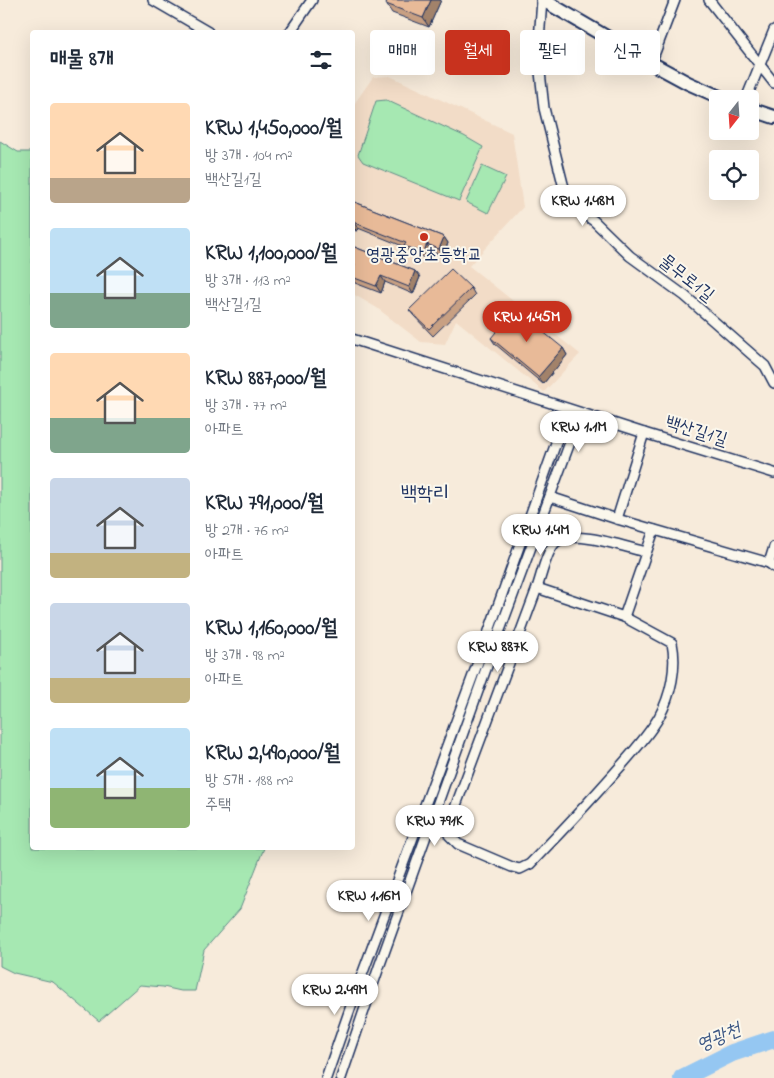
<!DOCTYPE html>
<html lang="ko">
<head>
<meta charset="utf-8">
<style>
  :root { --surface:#fff; --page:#f6f6f7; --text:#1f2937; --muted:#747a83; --accent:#c8321e }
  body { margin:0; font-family:"Indie Flower","Poor Story",sans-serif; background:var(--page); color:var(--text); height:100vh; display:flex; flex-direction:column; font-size:19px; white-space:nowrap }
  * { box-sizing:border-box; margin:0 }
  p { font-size:16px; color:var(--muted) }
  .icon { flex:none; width:28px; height:28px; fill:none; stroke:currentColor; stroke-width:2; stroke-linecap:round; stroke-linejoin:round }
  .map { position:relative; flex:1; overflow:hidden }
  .sheet { position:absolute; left:30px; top:30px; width:325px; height:820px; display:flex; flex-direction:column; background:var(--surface); border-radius:5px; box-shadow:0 5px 20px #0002 }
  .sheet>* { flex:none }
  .top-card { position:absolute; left:370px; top:30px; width:329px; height:45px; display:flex; gap:10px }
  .needle { width:32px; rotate:197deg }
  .controls { position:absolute; left:709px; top:90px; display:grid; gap:10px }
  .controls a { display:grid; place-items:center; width:50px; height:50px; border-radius:5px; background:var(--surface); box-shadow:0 5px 20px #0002; font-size:25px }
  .price { position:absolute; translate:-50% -42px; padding:0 11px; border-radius:18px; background:#fff; color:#222; font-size:16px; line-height:32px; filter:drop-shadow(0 1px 2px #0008) }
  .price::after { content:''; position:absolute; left:50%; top:30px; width:15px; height:11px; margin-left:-8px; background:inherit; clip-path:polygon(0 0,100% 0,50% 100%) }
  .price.current { background:var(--accent); color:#fff }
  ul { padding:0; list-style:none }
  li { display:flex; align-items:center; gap:15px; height:125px; padding:0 20px }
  li span { display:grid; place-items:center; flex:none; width:140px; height:100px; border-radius:5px; color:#555 }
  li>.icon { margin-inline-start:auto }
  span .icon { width:60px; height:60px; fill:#fffc; stroke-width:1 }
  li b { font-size:21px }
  h2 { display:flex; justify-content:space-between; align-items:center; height:60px; padding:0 20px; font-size:21px }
  .pill { padding:0 18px; border-radius:5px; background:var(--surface); box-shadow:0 5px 20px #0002; font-size:18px; line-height:45px }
  .pill.current { background:var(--accent); color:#fff }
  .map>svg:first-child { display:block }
  .built { fill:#f2dcc7 }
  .green { fill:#a6e8b2; stroke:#608c88 }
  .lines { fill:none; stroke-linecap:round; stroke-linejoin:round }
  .river { stroke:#95c7f2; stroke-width:18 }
  .street-casing { stroke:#1b2f5e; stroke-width:12 }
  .secondary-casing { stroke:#1b2f5e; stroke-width:16 }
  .street { stroke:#fbf7ec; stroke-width:9 }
  .secondary { stroke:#fbf7ec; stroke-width:12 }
  .wall { fill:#c8a083; stroke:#1b2f5e }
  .shaded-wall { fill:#a2826a; stroke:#1b2f5e }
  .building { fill:#e8ba98; stroke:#1b2f5e }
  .poi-dot { fill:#c8321e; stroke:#fbf7ec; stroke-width:2 }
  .labels { text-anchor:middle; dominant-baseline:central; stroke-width:4; stroke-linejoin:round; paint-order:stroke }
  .poi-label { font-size:18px; fill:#1b2f5e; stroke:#fbf7ec }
  .street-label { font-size:18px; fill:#1b2f5e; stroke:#fbf7ec }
  .water-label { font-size:19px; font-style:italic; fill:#3a5583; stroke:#fbf7ec }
  .quarter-label { font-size:20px; fill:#1b2f5e; stroke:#fbf7ec }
</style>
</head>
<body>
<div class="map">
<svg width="774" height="1078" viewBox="0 0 774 1078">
  <rect width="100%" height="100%" fill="#f7ebdb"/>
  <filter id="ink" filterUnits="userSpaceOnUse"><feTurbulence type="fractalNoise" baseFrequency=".02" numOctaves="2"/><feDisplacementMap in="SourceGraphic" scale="10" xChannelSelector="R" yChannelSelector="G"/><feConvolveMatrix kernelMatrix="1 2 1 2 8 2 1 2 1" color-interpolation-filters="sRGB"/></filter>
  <g filter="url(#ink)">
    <!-- built -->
    <path class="built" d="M 390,76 L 512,133 L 523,207 L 469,266 L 580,354 L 544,392 L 456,320 L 445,344 L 421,342 L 377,308 L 353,294 L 352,107 L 373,77 Z"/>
    <!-- green -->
    <g class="green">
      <path d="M 386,100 L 464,136 L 483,147 L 459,201 L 363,162 L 358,155 L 376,101 Z"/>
      <path d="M 0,141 L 18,152 L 32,152 L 32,848 L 264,848 L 240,909 L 204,950 L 195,991 L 181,991 L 163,987 L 140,985 L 99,1021 L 53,982 L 14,973 L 0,966 Z"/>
      <path d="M 482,166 L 506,177 L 488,213 L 466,202 Z"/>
    </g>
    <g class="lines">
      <!-- river -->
      <path class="river" d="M 682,1078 L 732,1053 L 774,1039"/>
      <!-- street casing -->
      <g class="street-casing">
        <g id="street">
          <path d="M 153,0 L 208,32"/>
          <path d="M 542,0 L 538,54 L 544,108 L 563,184 L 570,204 L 594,221 L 630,256 L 685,296 L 765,366 L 774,383"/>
          <path d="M 709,0 L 774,83"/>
          <path d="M 290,32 L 312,0"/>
          <path d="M 651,63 L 675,0"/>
          <path d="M 746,99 L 774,30"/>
          <path d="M 352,339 L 644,433 L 774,473"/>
          <path d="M 550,497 L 617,519 L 769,563"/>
          <path d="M 617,519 L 644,433"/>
          <path d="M 774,547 L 769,563 L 774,567"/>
          <path d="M 646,552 C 624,547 575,529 556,542 C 547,549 541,577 537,588 L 449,824 L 449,835 L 458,844 L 512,867 L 520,869 L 530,864 C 560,833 590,801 619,768 C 633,752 648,736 659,717 C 671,695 677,667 672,643 L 624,617 L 654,530"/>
          <path d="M 537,588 L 624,617"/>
          <path d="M 326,1078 L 359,983 L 478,662 L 568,409"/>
          <path d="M 341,1078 L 379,967 L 496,641 L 581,413"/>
        </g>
      </g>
      <!-- secondary casing -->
      <g class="secondary-casing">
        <g id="secondary">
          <path d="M 543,0 L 651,63 L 688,83 L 724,99"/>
          <path d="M 750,109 L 774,117"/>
        </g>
      </g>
      <!-- street -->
      <use href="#street" class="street"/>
      <!-- secondary -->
      <use href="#secondary" class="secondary"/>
    </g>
    <!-- wall -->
    <g class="wall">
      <path d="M 387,0 L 441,0 L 429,27 L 392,13 L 386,4 Z"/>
      <path d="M 352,201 L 444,237 L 448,243 L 443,256 L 431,251 L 428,259 L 409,252 L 405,247 L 358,228 L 357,231 L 352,230 Z"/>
      <path d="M 352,246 L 415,271 L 420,277 L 413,294 L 385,282 L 381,293 L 355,283 L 352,279 L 352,272 L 353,269 L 352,269 Z"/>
      <path d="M 471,288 L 475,295 L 433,336 L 414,316 L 409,310 Z"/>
      <path d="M 491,338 L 563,348 L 567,355 L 543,384 L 495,344 Z"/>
    </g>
    <!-- shaded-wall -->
    <g class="shaded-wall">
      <path d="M 431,0 L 441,0 L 429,27 L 423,18 Z"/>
      <path d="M 353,222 L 358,228 L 357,231 L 352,226 Z"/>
      <path d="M 444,237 L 448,243 L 443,256 L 439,249 Z"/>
      <path d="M 427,244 L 431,251 L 428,259 L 423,253 Z"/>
      <path d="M 415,271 L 420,277 L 413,294 L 409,287 Z"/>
      <path d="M 381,276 L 385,282 L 381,293 L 376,286 Z"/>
      <path d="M 563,348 L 567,355 L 543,384 L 538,377 Z"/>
    </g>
    <!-- building -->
    <g class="building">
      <path d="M 387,0 L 431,0 L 423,18 L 386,4 Z"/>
      <path d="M 352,201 L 444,237 L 439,249 L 427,244 L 423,253 L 404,246 L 406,243 L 353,222 L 352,224 Z"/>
      <path d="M 352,246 L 415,271 L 409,287 L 381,276 L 376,286 L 352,277 L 352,272 L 355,265 L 352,264 Z"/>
      <path d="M 451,269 L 471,288 L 429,329 L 409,310 Z"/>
      <path d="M 515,309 L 563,348 L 538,377 L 491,338 Z"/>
    </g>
  </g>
  <!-- markers -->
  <circle class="poi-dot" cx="424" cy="237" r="5"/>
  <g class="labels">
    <!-- poi labels -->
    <g class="poi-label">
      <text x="424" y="256">영광중앙초등학교</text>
    </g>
    <!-- street labels -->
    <g class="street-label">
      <text transform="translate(686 279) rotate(38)">물무로1길</text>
      <text transform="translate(696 432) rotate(17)">백산길1길</text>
    </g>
    <!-- water labels -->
    <g class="water-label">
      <text transform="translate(719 1038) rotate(-23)">영광천</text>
    </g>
    <!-- quarter labels -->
    <g class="quarter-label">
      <text x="425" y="494">백학리</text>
    </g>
  </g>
</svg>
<div class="controls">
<a><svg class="needle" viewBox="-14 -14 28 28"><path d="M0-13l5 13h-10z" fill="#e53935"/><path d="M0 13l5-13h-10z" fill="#747a83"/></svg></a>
<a><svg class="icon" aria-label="locate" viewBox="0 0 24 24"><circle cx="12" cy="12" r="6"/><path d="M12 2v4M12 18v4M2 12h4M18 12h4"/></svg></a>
</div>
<b class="price" style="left:583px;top:227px">KRW 1.48M</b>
<b class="price current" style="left:527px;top:343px">KRW 1.45M</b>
<b class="price" style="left:579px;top:453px">KRW 1.1M</b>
<b class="price" style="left:541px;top:556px">KRW 1.4M</b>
<b class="price" style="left:498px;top:673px">KRW 887K</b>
<b class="price" style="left:435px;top:847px">KRW 791K</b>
<b class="price" style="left:369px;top:922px">KRW 1.16M</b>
<b class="price" style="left:335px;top:1016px">KRW 2.49M</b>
<div class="top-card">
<a class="pill">매매</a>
<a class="pill current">월세</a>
<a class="pill">필터</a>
<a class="pill">신규</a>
</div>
<section class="sheet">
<h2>매물 8개<svg class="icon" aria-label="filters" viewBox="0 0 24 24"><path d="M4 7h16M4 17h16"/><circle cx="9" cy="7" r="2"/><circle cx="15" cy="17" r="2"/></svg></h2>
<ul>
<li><span style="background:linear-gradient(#ffd9b3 75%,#b9a48a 0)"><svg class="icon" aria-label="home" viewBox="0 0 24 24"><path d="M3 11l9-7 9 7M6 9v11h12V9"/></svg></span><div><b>KRW 1,450,000/월</b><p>방 3개 · 104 m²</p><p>백산길1길</p></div></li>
<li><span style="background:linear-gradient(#bfe0f5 65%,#7fa58c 0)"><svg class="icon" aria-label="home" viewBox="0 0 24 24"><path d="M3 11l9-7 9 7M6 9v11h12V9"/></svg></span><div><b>KRW 1,100,000/월</b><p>방 3개 · 113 m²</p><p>백산길1길</p></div></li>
<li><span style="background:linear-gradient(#ffd9b3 65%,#7fa58c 0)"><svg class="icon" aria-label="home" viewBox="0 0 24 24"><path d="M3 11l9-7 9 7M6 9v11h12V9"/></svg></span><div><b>KRW 887,000/월</b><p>방 3개 · 77 m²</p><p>아파트</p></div></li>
<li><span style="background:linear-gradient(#c9d6e8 75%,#c2b280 0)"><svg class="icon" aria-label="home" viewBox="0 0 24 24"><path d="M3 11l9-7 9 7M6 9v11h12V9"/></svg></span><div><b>KRW 791,000/월</b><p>방 2개 · 76 m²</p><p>아파트</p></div></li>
<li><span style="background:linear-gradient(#c9d6e8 75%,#c2b280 0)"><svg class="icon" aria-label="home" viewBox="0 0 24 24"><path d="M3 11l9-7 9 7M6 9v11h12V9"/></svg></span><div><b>KRW 1,160,000/월</b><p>방 3개 · 98 m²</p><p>아파트</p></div></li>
<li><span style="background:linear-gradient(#bfe0f5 60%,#8fb573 0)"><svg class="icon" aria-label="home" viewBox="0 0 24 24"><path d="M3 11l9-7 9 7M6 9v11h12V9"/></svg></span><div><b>KRW 2,490,000/월</b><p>방 5개 · 188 m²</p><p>주택</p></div></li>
</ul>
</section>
</div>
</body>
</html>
